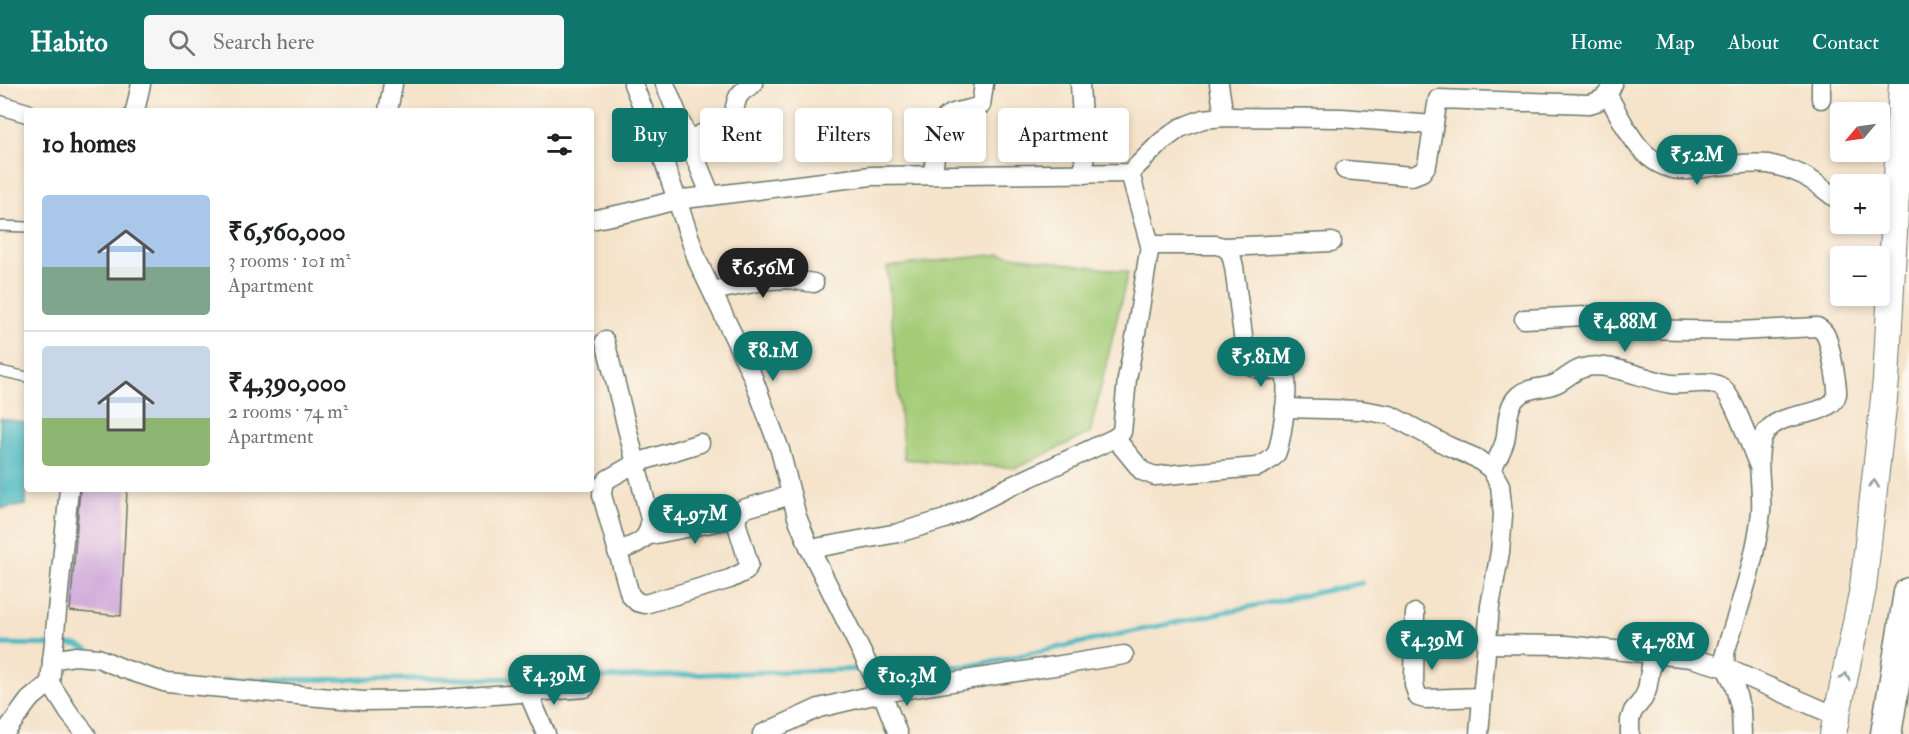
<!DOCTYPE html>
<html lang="en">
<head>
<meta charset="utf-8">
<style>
  :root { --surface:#fff; --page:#f6f6f6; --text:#202124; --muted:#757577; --line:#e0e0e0; --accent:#0f766e }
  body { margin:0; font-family:"IM FELL Double Pica",serif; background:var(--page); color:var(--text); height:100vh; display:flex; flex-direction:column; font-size:22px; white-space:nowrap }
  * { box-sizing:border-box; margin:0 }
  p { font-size:20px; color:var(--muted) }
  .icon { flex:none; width:33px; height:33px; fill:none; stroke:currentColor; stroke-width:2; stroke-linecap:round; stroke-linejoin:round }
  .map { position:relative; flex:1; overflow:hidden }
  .panel { position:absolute; left:24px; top:24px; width:570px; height:384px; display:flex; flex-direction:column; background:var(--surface); border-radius:6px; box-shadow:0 3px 9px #0003 }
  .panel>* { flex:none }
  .top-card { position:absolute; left:612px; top:24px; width:570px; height:54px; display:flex; gap:12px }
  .needle { width:39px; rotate:241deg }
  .buttons { position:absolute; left:1830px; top:18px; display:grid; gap:12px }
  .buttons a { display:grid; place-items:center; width:60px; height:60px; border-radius:6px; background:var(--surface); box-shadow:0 3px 9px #0003; font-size:30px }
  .price { position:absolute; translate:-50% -51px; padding:0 14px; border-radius:21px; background:var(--accent); color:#fff; font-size:20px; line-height:39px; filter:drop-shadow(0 2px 3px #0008) }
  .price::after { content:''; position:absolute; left:50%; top:36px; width:18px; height:14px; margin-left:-9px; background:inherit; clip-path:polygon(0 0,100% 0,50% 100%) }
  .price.selected { background:#222; color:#fff }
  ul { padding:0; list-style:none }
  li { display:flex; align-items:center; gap:18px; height:150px; padding:0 18px }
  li+li { border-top:2px solid var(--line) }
  li span { display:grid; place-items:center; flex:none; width:168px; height:120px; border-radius:6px; color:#555 }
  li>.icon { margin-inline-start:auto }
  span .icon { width:72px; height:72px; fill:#fffc; stroke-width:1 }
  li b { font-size:26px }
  h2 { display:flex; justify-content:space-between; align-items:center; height:72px; padding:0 18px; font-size:26px }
  .chip { padding:0 21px; border-radius:6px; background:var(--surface); box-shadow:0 3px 9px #0003; font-size:21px; line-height:54px }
  .chip.selected { background:var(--accent); color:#fff }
  header { display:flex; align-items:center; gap:36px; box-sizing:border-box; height:84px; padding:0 30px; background:var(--accent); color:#fff }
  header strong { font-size:28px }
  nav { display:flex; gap:33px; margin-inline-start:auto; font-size:21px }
  .search { width:420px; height:54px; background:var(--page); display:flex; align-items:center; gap:15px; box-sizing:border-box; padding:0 21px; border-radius:6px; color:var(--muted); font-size:22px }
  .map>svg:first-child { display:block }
  .green { fill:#a4cc77; stroke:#628456; stroke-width:1.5 }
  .water { fill:#48b7c0; stroke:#347a7a; stroke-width:1.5 }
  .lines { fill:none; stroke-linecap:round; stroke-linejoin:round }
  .stream { stroke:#48b7c0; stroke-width:5 }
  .building { fill:#cea6da }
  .service-casing { stroke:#6a7768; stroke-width:12 }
  .minor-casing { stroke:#6a7768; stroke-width:21 }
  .secondary-casing { stroke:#6a7768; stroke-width:28 }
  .trunk-casing { stroke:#6a7768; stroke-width:33 }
  .service { stroke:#fff; stroke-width:9 }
  .minor { stroke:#fff; stroke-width:18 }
  .secondary { stroke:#fff; stroke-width:26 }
  .trunk { stroke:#fff; stroke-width:30 }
  .oneway { stroke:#8f9e9a }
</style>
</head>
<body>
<header>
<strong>Habito</strong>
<div class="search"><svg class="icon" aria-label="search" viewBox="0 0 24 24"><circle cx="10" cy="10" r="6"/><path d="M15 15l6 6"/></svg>Search here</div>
<nav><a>Home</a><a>Map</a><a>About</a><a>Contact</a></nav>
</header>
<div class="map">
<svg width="1909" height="650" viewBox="0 0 1909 650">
  <rect width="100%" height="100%" fill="#fbf7ec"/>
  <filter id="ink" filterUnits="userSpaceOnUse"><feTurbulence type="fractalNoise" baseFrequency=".0167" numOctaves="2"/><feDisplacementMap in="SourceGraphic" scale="12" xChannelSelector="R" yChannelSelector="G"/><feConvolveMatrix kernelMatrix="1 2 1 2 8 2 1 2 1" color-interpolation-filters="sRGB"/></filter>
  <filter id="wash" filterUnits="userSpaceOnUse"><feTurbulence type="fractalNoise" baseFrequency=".008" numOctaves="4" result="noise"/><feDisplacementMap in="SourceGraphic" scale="24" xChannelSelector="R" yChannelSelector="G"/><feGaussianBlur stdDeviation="1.35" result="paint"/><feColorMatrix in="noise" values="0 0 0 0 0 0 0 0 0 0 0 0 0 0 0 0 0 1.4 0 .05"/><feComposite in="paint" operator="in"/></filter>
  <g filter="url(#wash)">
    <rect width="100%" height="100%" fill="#f5e3ca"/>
    <!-- green -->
    <path class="green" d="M 1000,170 L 1128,188 L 1090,349 L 1016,384 L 904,375 L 887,183 Z"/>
    <!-- water -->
    <path class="water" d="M 0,334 L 27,339 L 26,421 L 0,425 Z"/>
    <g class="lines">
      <!-- stream -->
      <g class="stream">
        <path d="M 0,560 L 77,561 L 88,566"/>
        <path d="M 875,585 L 971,582 L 1362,499"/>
        <path d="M 224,596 L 592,594 L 865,585"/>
      </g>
    </g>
    <g id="blocks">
      <!-- building -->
      <path class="building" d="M 80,405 L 127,405 L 121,532 L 70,527 Z"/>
    </g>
  </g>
  <g filter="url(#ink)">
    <use href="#blocks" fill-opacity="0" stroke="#6a7768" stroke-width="1.5"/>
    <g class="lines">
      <!-- service casing -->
      <g class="service-casing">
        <g id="service">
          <path d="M 0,142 L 27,143"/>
          <path d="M 0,287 L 27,293"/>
        </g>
      </g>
      <!-- minor casing -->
      <g class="minor-casing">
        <g id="minor">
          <path d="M 633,0 L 659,63 L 698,178 L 752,291 L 780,366 L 797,433 L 810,465 L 882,609 L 898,650"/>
          <path d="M 665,0 L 711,112"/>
          <path d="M 1080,0 L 1085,90"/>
          <path d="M 1219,0 L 1224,33"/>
          <path d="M 1821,0 L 1821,15"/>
          <path d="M 1608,11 C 1625,42 1641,83 1681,86 C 1693,87 1706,83 1718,82 C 1734,81 1752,78 1768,80 C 1783,83 1798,87 1811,96 C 1821,102 1830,111 1840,117"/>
          <path d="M 0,21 L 27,29"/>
          <path d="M 135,27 L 141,0"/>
          <path d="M 388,27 L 393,0"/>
          <path d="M 689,56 L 726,38 L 733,33 C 737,14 735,11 753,0"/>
          <path d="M 1345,86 L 1412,92 L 1422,88 L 1427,81 L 1438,15 L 1589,20 C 1602,17 1608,12 1613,0"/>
          <path d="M 933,90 C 935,77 936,38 949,31 C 959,25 971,27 981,21 L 984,0"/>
          <path d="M 591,136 L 631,128 L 676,116 L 871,92 L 1130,89 L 1161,58 L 1180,44 L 1203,35 L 1224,33 L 1342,34 L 1434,41"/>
          <path d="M 1225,163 L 1332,158"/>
          <path d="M 712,207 L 769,196 L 789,195 L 814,199"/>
          <path d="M 1524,235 L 1606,231 L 1624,237 L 1630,243 L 1637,245 L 1738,247 L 1817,243 C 1821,245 1824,247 1826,252 C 1830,260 1838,302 1837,310 C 1836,314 1833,319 1829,321 C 1811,334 1777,328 1764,351 C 1754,371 1763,405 1761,428 C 1756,476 1739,523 1725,569 L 1726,584 L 1734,600 L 1741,626 L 1742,650"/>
          <path d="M 605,257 L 650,435 C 650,458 635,460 617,468"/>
          <path d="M 1285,324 L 1362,326 L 1390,331 L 1448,362 L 1476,374 L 1491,385 L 1500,401 L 1503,431 L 1500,468 L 1490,522 L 1479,650"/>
          <path d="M 1115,354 L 1142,387 L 1155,392 L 1257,383 C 1264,380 1272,376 1276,370 C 1281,360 1290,301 1285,292 C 1278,279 1256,295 1246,274 L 1234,183 C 1231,170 1231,164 1216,161 L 1150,161"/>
          <path d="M 700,359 L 636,379 L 608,395 L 603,401 L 602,411 L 630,511 L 637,518 L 645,520 L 730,495 L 746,487 L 749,480 L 737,441 C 736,433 738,430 743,425 L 791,411"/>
          <path d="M 1491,385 C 1497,376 1502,367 1505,357 C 1508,343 1506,324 1517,313 C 1526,303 1543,305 1555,300 C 1565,296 1572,287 1583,284 C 1608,276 1646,297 1672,300 C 1687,302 1708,294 1721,303 C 1734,312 1751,364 1758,380"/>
          <path d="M 69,405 L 50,599 L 69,629 L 86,650"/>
          <path d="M 646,452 L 736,434"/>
          <path d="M 810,465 L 898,449 L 945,435 L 1007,404 L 1115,354 L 1122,348 L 1127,295 L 1136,249 L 1150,161 L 1130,89"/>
          <path d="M 1415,529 L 1414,601 L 1418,613 L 1425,615 L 1482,613"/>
          <path d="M 1486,560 L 1566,561 L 1691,574 L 1726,584 L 1836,632"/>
          <path d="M 52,576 L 75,572 L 98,574 L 124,585 L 167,599 L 363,617 L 430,616 L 585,604"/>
          <path d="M 528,608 L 546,650"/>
          <path d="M 4,650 L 29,616 L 50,599"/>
          <path d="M 762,650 L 819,624 L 882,609 L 1124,571"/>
          <path d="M 1630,650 L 1630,636 L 1633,627 L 1643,615 L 1647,606 L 1653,570"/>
        </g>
      </g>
      <!-- secondary casing -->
      <g class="secondary-casing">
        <path id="secondary" d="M 1833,650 L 1863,504 L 1886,296 L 1902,0"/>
      </g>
      <!-- trunk casing -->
      <g class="trunk-casing">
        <path id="trunk" d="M 1886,650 L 1909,509"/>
      </g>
      <!-- service -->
      <use href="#service" class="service"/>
      <!-- minor -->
      <use href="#minor" class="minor"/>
      <!-- secondary -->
      <use href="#secondary" class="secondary"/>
      <!-- trunk -->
      <use href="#trunk" class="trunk"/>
    </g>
    <!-- one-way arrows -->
    <defs><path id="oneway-chevron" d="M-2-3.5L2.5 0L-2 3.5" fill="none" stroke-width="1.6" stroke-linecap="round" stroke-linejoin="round" transform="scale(1.5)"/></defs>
    <g class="oneway">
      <use href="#oneway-chevron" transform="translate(1874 400) rotate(-84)"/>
      <use href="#oneway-chevron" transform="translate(1845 593) rotate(-78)"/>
    </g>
  </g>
</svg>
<div class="buttons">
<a><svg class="needle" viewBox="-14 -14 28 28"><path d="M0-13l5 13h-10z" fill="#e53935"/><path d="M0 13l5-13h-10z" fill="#757577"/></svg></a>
<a>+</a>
<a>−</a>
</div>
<b class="price" style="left:1697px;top:102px">₹5.2M</b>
<b class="price selected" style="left:763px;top:215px">₹6.56M</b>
<b class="price" style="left:1625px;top:269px">₹4.88M</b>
<b class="price" style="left:773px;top:298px">₹8.1M</b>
<b class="price" style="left:1261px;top:304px">₹5.81M</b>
<b class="price" style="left:695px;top:461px">₹4.97M</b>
<b class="price" style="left:1432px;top:587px">₹4.39M</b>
<b class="price" style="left:1663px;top:589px">₹4.78M</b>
<b class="price" style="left:554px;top:622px">₹4.39M</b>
<b class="price" style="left:907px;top:623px">₹10.3M</b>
<div class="top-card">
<a class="chip selected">Buy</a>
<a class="chip">Rent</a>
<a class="chip">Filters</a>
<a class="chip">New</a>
<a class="chip">Apartment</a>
</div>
<section class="panel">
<h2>10 homes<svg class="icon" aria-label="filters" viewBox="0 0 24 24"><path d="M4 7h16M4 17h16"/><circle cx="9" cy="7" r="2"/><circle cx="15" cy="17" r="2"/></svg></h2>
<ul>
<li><span style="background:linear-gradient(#a9c7e8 60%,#7fa58c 0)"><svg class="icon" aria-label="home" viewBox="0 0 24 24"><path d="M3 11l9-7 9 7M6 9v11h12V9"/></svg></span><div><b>₹6,560,000</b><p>3 rooms · 101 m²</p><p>Apartment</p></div></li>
<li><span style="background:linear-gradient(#c9d6e8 60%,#8fb573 0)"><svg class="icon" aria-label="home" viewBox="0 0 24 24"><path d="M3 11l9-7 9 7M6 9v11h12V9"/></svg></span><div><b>₹4,390,000</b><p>2 rooms · 74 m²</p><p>Apartment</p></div></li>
</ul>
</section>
</div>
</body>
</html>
